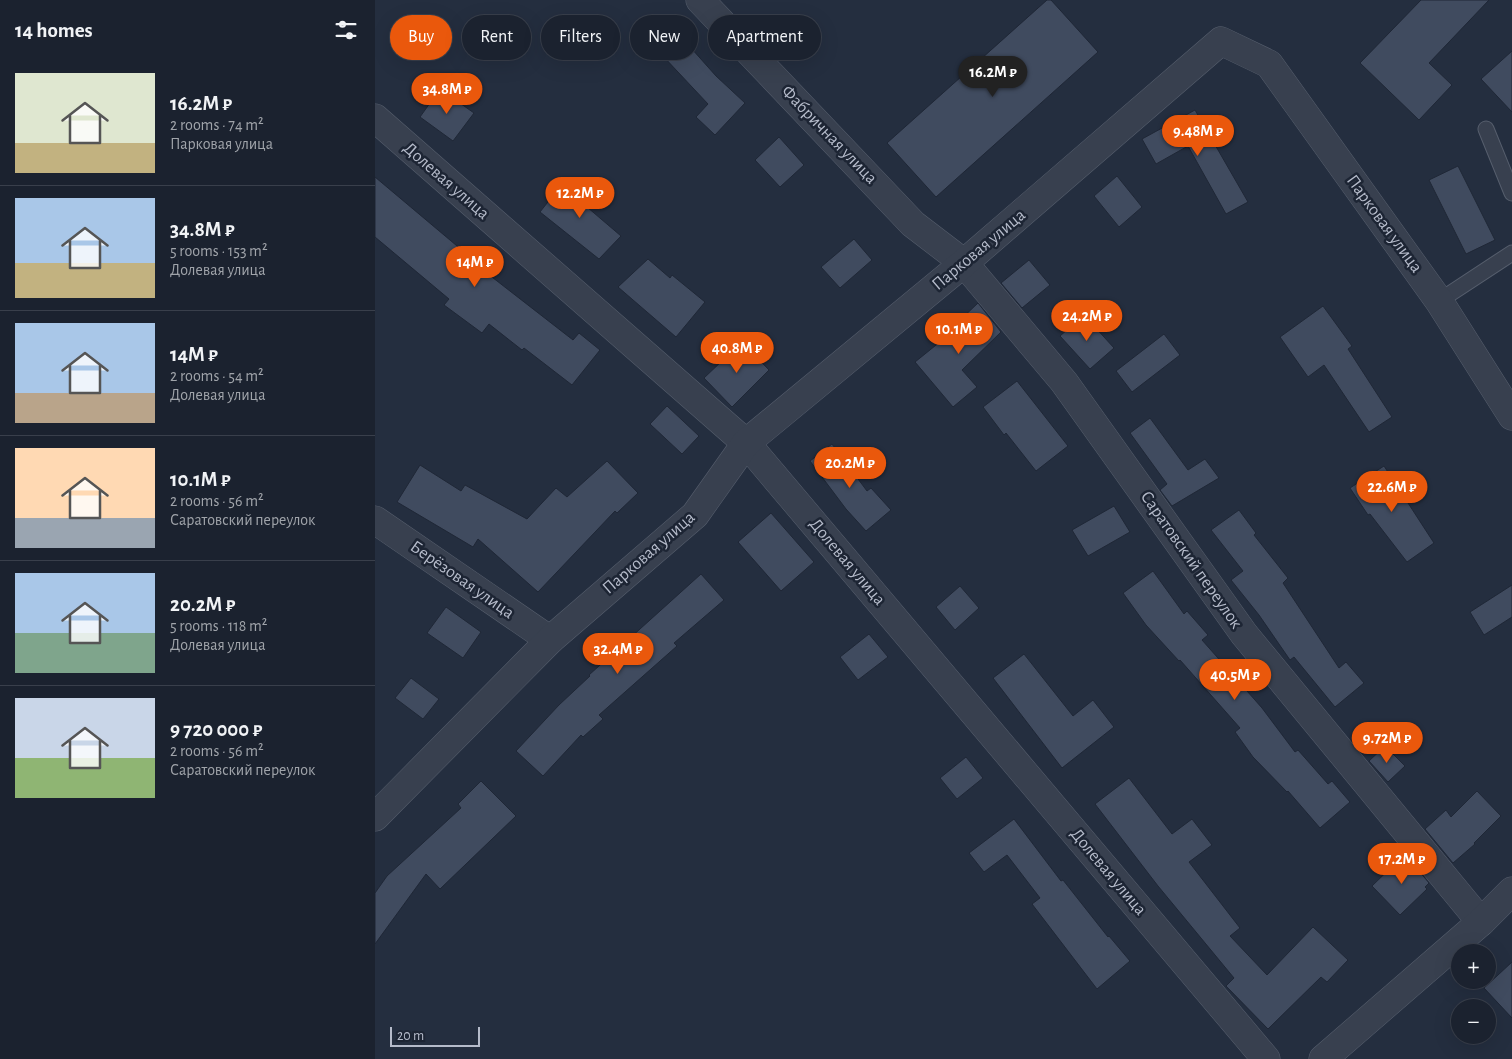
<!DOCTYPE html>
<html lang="en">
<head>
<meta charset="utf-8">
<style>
  :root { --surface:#1b222f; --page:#242a37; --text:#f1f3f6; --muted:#a0a4aa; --line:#393f4b; --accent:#ea580c }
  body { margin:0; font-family:"Alegreya Sans",sans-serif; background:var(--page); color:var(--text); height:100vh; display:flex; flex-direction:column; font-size:19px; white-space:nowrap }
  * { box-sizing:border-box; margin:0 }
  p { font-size:16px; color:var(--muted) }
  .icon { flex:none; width:28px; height:28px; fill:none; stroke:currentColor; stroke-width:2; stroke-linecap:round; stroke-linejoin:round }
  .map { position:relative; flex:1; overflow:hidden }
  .details { display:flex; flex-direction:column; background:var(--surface); width:375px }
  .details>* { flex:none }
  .banner { position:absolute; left:15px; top:15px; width:475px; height:45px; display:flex; gap:10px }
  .buttons { position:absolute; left:1076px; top:944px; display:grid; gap:10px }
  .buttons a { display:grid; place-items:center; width:45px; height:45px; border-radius:50%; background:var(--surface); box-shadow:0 5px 20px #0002,0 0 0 1px var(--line); font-size:25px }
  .scale { position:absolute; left:15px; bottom:12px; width:90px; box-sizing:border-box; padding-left:5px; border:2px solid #b5bbca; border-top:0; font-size:14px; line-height:18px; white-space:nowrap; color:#b5bbca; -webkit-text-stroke:4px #1d2534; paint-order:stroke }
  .price { position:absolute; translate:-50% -42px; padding:0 11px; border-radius:18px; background:var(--accent); color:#fff; font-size:16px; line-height:32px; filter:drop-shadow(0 1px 2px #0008) }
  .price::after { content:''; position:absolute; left:50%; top:30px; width:15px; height:11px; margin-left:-8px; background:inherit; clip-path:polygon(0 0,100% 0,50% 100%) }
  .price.on { background:#222; color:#fff }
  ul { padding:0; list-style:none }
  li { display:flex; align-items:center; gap:15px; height:125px; padding:0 15px }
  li+li { border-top:1px solid var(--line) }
  li span { display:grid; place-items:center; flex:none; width:140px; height:100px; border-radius:0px; color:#555 }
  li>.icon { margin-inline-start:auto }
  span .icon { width:60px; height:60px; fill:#fffc; stroke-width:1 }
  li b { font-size:21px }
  h2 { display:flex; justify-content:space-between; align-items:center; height:60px; padding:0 15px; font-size:21px }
  .chip { padding:0 18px; border-radius:22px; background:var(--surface); box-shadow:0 5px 20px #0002,0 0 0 1px var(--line); font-size:18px; line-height:45px }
  .chip.on { background:var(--accent); color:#fff }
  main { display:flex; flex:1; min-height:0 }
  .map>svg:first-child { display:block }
  .building { fill:#404b5f; stroke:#1f2736 }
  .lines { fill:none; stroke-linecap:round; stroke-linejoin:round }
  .lane-casing { stroke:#565e6d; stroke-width:17 }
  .street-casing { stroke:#565e6d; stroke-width:29 }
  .lane { stroke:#38404f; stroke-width:15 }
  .street { stroke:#38404f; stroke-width:28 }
  .labels { text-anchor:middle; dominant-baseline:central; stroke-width:5; stroke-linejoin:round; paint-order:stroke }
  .street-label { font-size:18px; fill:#b5bbca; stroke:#1d2534 }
</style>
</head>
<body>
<main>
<section class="details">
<h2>14 homes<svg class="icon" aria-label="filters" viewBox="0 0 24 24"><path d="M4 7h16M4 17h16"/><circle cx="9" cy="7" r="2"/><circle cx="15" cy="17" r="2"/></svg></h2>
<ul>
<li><span style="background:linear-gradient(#dfe7d0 70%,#c2b280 0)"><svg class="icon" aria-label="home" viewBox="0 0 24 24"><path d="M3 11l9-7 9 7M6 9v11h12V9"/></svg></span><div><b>16.2M ₽</b><p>2 rooms · 74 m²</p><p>Парковая улица</p></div></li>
<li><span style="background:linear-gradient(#a9c7e8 65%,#c2b280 0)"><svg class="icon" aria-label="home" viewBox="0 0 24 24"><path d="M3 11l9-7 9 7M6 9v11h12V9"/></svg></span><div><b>34.8M ₽</b><p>5 rooms · 153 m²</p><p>Долевая улица</p></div></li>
<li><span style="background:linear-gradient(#a9c7e8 70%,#b9a48a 0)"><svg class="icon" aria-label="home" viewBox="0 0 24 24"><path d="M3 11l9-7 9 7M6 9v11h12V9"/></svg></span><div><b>14M ₽</b><p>2 rooms · 54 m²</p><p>Долевая улица</p></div></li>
<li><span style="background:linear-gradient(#ffd9b3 70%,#9aa5b1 0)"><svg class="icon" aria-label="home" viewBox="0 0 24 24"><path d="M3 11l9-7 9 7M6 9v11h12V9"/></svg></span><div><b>10.1M ₽</b><p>2 rooms · 56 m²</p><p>Саратовский переулок</p></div></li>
<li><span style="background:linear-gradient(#a9c7e8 60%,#7fa58c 0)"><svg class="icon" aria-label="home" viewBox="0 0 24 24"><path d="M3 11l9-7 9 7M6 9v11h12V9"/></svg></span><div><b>20.2M ₽</b><p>5 rooms · 118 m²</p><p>Долевая улица</p></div></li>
<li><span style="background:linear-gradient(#c9d6e8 60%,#8fb573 0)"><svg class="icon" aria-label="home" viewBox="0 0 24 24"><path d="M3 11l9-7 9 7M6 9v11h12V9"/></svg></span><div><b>9 720 000 ₽</b><p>2 rooms · 56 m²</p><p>Саратовский переулок</p></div></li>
</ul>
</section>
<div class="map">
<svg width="1137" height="1059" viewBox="0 0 1137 1059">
  <rect width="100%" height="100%" fill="#242e3f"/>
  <!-- building -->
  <g class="building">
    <path d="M 672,0 L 676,0 L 723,52 L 561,197 L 512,143 Z"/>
    <path d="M 1046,0 L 1114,0 L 1054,63 L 1077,85 L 1044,120 L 985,63 Z"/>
    <path d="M 292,21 L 341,76 L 370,103 L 340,135 L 321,117 L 333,104 L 272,39 Z"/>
    <path d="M 1137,51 L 1137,112 L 1106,79 Z"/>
    <path d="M 65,89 L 99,113 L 78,141 L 45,117 Z"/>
    <path d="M 820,110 L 873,202 L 851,214 L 813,146 L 781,164 L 767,139 Z"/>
    <path d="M 404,137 L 429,165 L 405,187 L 380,160 Z"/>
    <path d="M 1083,166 L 1120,240 L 1091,254 L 1054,180 Z"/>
    <path d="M 742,176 L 767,207 L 744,227 L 719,196 Z"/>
    <path d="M 0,177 L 88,251 L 86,253 L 198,340 L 204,333 L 225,350 L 197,385 L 149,348 L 147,350 L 114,324 L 107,333 L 69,305 L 74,299 L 0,237 Z"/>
    <path d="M 191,179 L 218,199 L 212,207 L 246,236 L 224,259 L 165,212 Z"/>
    <path d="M 479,239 L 497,260 L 465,288 L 446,267 Z"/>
    <path d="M 273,259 L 295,278 L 297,275 L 330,302 L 301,337 L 243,287 Z"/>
    <path d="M 654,260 L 675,285 L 647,308 L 626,283 Z"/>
    <path d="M 603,303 L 626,332 L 587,370 L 602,387 L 578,407 L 540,362 L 586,325 L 583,322 Z"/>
    <path d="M 948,306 L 977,346 L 973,349 L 1017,417 L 994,432 L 949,365 L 933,377 L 905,337 Z"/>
    <path d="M 709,315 L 739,348 L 715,369 L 685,336 Z"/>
    <path d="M 789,334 L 805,355 L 757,392 L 741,371 Z"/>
    <path d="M 367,342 L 394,370 L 357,407 L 329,378 Z"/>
    <path d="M 642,381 L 693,446 L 661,471 L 631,433 L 629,435 L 608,407 Z"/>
    <path d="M 292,406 L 324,436 L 307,454 L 275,424 Z"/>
    <path d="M 775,418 L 813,470 L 830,459 L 844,478 L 797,506 L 785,490 L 792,484 L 755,433 Z"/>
    <path d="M 457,444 L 492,491 L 496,488 L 516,510 L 491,531 L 471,509 L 435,461 Z"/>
    <path d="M 232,461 L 263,493 L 242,513 L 240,511 L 163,592 L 103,539 L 98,547 L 22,502 L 45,465 L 86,491 L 90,485 L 152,519 L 181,488 L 192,497 Z"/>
    <path d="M 1009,466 L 1059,543 L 1032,562 L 995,514 L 993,515 L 975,488 Z"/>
    <path d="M 739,506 L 755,532 L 713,556 L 697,530 Z"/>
    <path d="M 864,510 L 881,533 L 879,535 L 913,578 L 908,583 L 964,668 L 971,662 L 989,683 L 960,707 L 919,657 L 915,660 L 884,615 L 856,580 L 868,571 L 836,530 Z"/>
    <path d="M 396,513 L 439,562 L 406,591 L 363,542 Z"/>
    <path d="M 778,571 L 809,614 L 812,611 L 833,635 L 827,640 L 887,708 L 920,752 L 923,750 L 953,784 L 957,781 L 975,802 L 945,828 L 913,791 L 912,792 L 878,757 L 860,732 L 865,728 L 805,660 L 804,661 L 771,625 L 748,593 Z"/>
    <path d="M 326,574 L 349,600 L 299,643 L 302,646 L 224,715 L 228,719 L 208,737 L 206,735 L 168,776 L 141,751 L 184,705 L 215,676 L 214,675 Z"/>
    <path d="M 1137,585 L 1137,617 L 1109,635 L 1095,612 Z"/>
    <path d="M 585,586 L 604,608 L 580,630 L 561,607 Z"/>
    <path d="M 71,607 L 106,632 L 88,658 L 52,633 Z"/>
    <path d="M 494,634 L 513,657 L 483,680 L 465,657 Z"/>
    <path d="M 649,654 L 698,716 L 718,700 L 739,727 L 687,768 L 618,678 Z"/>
    <path d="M 36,678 L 64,699 L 48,719 L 20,698 Z"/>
    <path d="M 1010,746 L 1030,766 L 1013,782 L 994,761 Z"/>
    <path d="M 591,757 L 608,778 L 582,799 L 565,778 Z"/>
    <path d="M 754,778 L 797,834 L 817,819 L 837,845 L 814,862 L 865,928 L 855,936 L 892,975 L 938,927 L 973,960 L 952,982 L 946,977 L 893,1029 L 851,986 L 859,978 L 783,886 L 720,804 Z"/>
    <path d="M 106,781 L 141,816 L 65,889 L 51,874 L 0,944 L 0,893 L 12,876 L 86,808 L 83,804 Z"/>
    <path d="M 1102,791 L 1126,816 L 1099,843 L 1100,844 L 1078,863 L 1050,829 L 1071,810 L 1076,817 Z"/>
    <path d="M 639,819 L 686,881 L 688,880 L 733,937 L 734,936 L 755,961 L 722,989 L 657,904 L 665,898 L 632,855 L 609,872 L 594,853 Z"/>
    <path d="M 1030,854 L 1054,883 L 1050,887 L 1052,889 L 1025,915 L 997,886 Z"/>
    <path d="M 1137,962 L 1137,1018 L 1109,988 Z"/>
  </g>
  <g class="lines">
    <!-- lane casing -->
    <g class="lane-casing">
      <g id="lane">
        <path d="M 1111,129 L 1137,193"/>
        <path d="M 1064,301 L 1137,253"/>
      </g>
    </g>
    <!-- street casing -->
    <g class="street-casing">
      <g id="street">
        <path d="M 325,0 L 538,224 L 589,263 L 689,382 L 869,634 L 1106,922"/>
        <path d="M 0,118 L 371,443 L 891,1059"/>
        <path d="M 0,520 L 175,640"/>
        <path d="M 0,817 L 175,640 L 320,515 L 371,443 L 589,263 L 846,41 L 894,64 L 1064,301 L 1137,416"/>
        <path d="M 948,1059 L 1106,922 L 1137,891"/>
      </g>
    </g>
    <!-- lane -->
    <use href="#lane" class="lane"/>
    <!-- street -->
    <use href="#street" class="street"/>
  </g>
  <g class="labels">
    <!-- street labels -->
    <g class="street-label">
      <text transform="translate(454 135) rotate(46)">Фабричная улица</text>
      <text transform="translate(71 181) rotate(41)">Долевая улица</text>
      <text transform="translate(1009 224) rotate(54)">Парковая улица</text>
      <text transform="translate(604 250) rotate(-40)">Парковая улица</text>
      <text transform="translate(274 553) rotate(-41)">Парковая улица</text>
      <text transform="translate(816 560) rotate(55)">Саратовский переулок</text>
      <text transform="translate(472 562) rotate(50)">Долевая улица</text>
      <text transform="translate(87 580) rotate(35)">Берёзовая улица</text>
      <text transform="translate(733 872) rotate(50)">Долевая улица</text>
    </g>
  </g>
</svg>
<div class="buttons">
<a>+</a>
<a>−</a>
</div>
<div class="scale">20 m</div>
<b class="price on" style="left:618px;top:98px">16.2M ₽</b>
<b class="price" style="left:72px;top:115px">34.8M ₽</b>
<b class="price" style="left:823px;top:157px">9.48M ₽</b>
<b class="price" style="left:205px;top:219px">12.2M ₽</b>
<b class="price" style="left:100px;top:288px">14M ₽</b>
<b class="price" style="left:712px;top:342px">24.2M ₽</b>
<b class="price" style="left:584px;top:355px">10.1M ₽</b>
<b class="price" style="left:362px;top:374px">40.8M ₽</b>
<b class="price" style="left:475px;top:489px">20.2M ₽</b>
<b class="price" style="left:1017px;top:513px">22.6M ₽</b>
<b class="price" style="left:243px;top:675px">32.4M ₽</b>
<b class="price" style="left:860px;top:701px">40.5M ₽</b>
<b class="price" style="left:1012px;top:764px">9.72M ₽</b>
<b class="price" style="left:1027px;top:885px">17.2M ₽</b>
<div class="banner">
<a class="chip on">Buy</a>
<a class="chip">Rent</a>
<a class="chip">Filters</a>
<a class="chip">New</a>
<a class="chip">Apartment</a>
</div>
</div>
</main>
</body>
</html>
